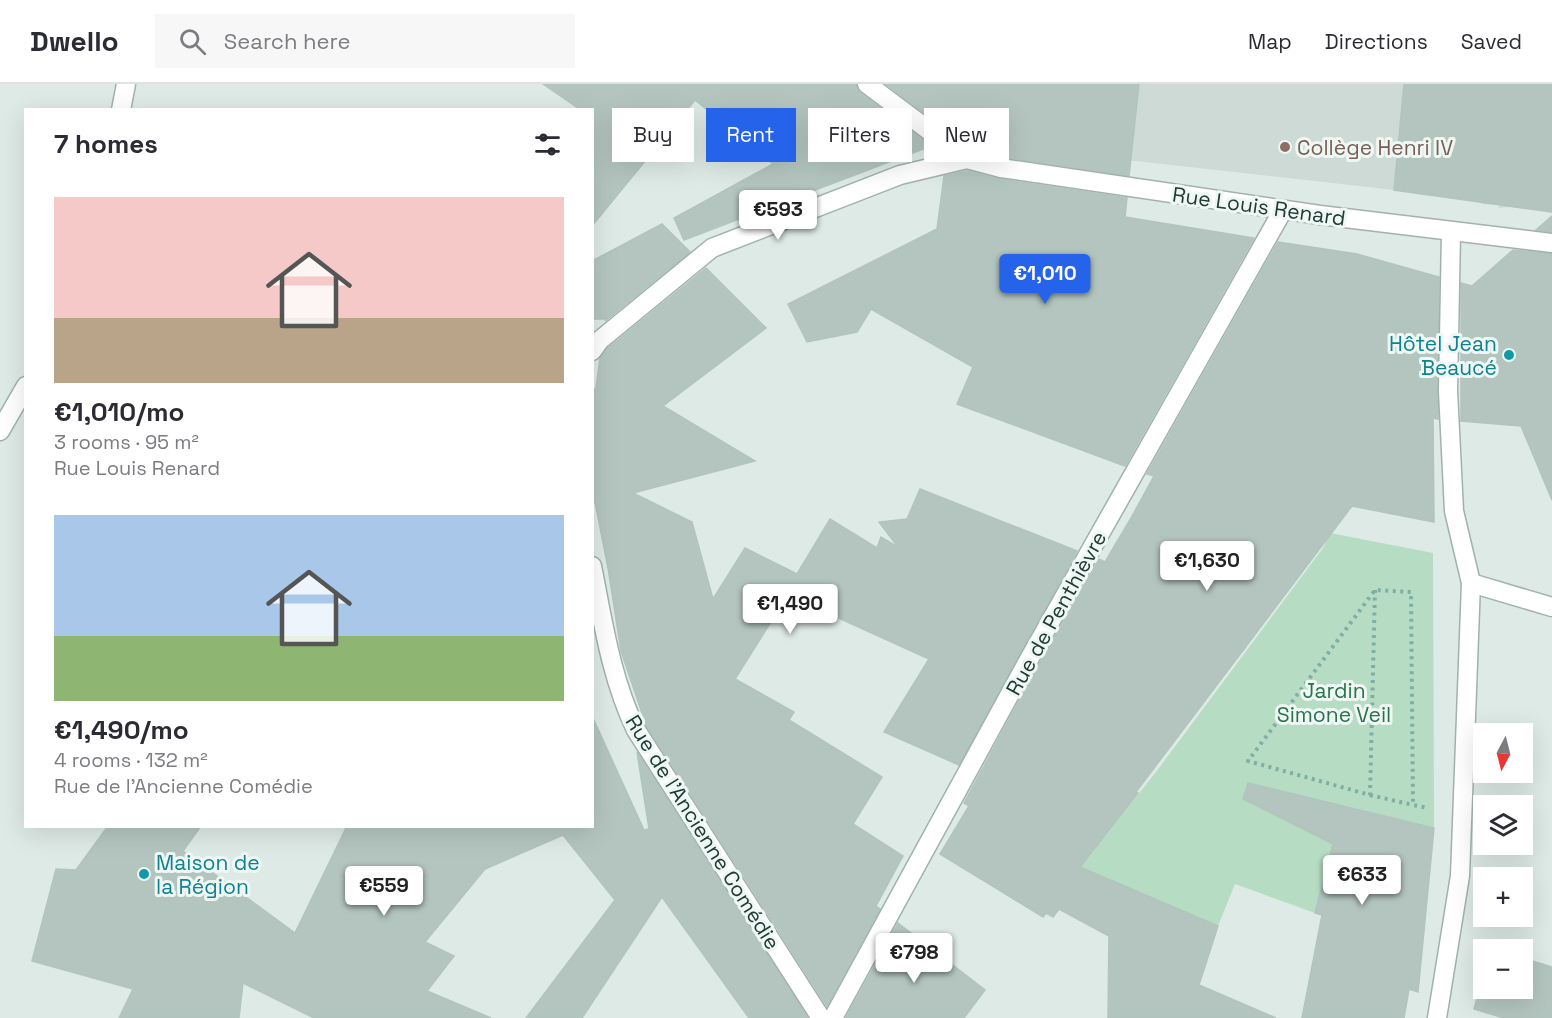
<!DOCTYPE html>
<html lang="en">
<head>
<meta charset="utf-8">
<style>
  :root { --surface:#fff; --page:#f7f7f7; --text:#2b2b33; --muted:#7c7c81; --line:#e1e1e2; --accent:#2563eb }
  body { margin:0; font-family:"Space Grotesk",sans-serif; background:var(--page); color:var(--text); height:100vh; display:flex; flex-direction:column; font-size:22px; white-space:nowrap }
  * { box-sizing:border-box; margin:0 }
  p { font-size:20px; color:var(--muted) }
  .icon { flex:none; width:33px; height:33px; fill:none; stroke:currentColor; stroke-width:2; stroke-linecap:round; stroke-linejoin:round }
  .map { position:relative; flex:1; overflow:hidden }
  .panel { position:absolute; left:24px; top:24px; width:570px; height:720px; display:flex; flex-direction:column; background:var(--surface); border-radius:0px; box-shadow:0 6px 24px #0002 }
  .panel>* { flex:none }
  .guide { position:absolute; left:612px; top:24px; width:570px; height:54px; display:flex; gap:12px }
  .needle { width:39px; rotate:187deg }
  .buttons { position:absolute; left:1473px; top:639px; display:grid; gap:12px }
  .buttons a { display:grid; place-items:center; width:60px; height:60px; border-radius:0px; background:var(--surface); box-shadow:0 6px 24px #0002; font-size:30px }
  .price { position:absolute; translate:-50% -51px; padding:0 14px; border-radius:6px; background:#fff; color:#222; font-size:20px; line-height:39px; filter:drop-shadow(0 2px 3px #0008) }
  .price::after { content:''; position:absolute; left:50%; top:36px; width:18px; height:14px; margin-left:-9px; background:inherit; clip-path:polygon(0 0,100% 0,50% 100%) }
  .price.current { background:var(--accent); color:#fff }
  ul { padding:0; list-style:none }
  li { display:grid; align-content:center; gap:12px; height:318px; padding:0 30px }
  li span { display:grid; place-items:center; height:186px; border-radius:0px; color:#555 }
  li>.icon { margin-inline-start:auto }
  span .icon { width:108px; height:108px; fill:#fffc; stroke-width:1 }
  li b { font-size:26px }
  h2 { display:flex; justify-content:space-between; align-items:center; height:72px; padding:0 30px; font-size:26px }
  .chip { padding:0 21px; border-radius:0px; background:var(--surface); box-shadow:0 6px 24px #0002; font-size:21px; line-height:54px }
  .chip.current { background:var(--accent); color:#fff }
  header { display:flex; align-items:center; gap:36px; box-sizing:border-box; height:84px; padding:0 30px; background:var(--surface); border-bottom:2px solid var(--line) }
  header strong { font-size:28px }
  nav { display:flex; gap:33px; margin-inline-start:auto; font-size:21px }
  .search { width:420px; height:54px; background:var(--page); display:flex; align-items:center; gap:15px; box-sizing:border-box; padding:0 21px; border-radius:0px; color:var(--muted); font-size:22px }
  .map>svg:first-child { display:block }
  .built { fill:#cddad5 }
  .green { fill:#b7dcc4 }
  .building { fill:#b4c5bf; stroke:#b1c4be; stroke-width:1.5 }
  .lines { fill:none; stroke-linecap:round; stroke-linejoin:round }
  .pedestrian-casing { stroke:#a1b2ad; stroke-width:21 }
  .minor-casing { stroke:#a1b2ad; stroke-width:21 }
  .path { stroke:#7eafa4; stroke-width:4; stroke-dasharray:3 4.5; stroke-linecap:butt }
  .pedestrian { stroke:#fff; stroke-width:18 }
  .minor { stroke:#fff; stroke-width:18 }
  .education-dot { fill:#8d6e63; stroke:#eff7f4; stroke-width:2 }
  .culture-dot { fill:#0f9aa8; stroke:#eff7f4; stroke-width:2 }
  .labels { text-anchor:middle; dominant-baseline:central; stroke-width:6; stroke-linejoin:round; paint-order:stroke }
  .education-label { font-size:21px; fill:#785e54; stroke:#eff7f4; text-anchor:start }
  .street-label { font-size:21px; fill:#203a35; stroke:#eff7f4 }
  .culture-label { font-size:21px; fill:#0d838f; stroke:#eff7f4; text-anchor:end }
  .park-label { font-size:21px; fill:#29724c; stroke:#eff7f4 }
</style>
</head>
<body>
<header>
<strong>Dwello</strong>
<div class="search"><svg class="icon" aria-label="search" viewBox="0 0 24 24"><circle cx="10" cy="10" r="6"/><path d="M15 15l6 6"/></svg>Search here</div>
<nav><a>Map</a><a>Directions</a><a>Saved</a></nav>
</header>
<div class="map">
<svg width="1552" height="934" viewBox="0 0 1552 934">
  <rect width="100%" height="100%" fill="#deeae6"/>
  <!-- built -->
  <path class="built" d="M 1021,0 L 1552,0 L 1552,129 L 1511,123 L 1499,124 L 1498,121 L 1483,120 L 1396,81 L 1394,106 L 1046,67 Z"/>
  <!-- green -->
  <path class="green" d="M 1330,449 L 1433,469 L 1434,744 L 1318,716 L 1333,760 L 1315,829 L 1235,800 L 1218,842 L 1080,783 L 1156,688 L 1323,464 Z"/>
  <!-- building -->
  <g class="building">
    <path d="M 543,0 L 856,0 L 860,9 L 931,62 L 684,156 L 674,134 L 773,80 L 695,16 L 592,142 L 592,26 L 581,26 Z"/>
    <path d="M 886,0 L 1139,0 L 1129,92 L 1003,73 L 972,65 Z"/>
    <path d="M 1404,0 L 1552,0 L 1552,128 L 1394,106 Z"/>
    <path d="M 967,87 L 999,95 L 1127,114 L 1125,133 L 1254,154 L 1125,382 L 957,320 L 973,283 L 871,225 L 857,248 L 807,258 L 788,220 L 937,145 L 944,92 Z"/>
    <path d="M 1552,132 L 1552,148 L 1536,146 Z"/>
    <path d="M 662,140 L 690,168 L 605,237 L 606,235 L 592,235 L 592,177 Z"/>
    <path d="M 1278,158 L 1357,170 L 1439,193 L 1438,335 L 1433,334 L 1434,438 L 1352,422 L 1136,708 L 1138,709 L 1080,783 L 1218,842 L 1199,901 L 1276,934 L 1108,934 L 1109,852 L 1059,825 L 1053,833 L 1046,829 L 1043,833 L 940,770 L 969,722 L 964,719 L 1038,582 L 1099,475 L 1105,478 L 1131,434 L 1154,392 L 1147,390 Z"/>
    <path d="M 1513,166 L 1552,170 L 1552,416 L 1521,342 L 1461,337 L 1461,199 L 1472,202 Z"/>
    <path d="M 706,184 L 766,244 L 663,322 L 755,377 L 633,409 L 692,438 L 713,515 L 745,464 L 797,490 L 830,435 L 877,464 L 881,453 L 898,463 L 879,438 L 907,435 L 920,405 L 1077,467 L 959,681 L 884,648 L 929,575 L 788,511 L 735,595 L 794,628 L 789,636 L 882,693 L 853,740 L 903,772 L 876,822 L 880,825 L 827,922 L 646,641 L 621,567 L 608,484 L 595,418 L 592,419 L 592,308 L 596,304 L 600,274 L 608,264 Z"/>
    <path d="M 592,632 L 644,746 L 649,745 L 637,668 L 808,934 L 749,934 L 662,813 L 582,934 L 526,934 L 615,816 L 563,751 L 485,785 L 425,858 L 454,872 L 427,907 L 491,934 L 314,934 L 243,899 L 239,934 L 119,934 L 133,905 L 32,877 L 56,785 L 76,786 L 108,742 L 201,742 L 183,767 L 295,849 L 347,742 L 592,742 Z"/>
    <path d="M 1248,699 L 1434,744 L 1418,908 L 1409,905 L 1404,934 L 1302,934 L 1322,831 L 1315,829 L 1333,760 L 1243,715 Z"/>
    <path d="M 898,839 L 985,906 L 964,934 L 846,934 Z"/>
    <path d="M 1522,874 L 1552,883 L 1552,934 L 1504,934 L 1474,925 L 1484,889 L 1484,904 L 1522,904 Z"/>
  </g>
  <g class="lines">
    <!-- pedestrian casing -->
    <g class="pedestrian-casing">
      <g id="pedestrian">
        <path d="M 1471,499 L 1552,523"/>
        <path d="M 1437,934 L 1460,792 L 1471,499 L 1454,427 L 1448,307 L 1451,149"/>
      </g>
    </g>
    <!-- minor casing -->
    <g class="minor-casing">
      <g id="minor">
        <path d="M 867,0 L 967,75 L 1001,84 L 1320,131 L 1552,159"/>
        <path d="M 121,26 L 126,0"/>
        <path d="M 592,267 L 600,256 L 712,164 L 900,91 L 967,75"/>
        <path d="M 0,347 L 26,302"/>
        <path d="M 592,482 C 603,538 611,594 636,646 L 821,934"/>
        <path d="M 833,934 L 1028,577 L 1283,126"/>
      </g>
    </g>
    <!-- path -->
    <g class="path">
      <path d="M 1375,506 L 1370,711 L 1248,677 L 1375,506 L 1411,508 L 1413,721 L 1428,724"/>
      <path d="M 1370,711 L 1413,721"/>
    </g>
    <!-- pedestrian -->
    <use href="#pedestrian" class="pedestrian"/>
    <!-- minor -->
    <use href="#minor" class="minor"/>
  </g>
  <!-- markers -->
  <circle class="education-dot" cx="1285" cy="63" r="6"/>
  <g class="culture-dot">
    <circle cx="1509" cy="271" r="6"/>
    <circle cx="144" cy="790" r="6"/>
  </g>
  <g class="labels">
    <!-- education labels -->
    <g class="education-label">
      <text x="1297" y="63">Collège Henri IV</text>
    </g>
    <!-- street labels -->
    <g class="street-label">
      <text transform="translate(1259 122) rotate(8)">Rue Louis Renard</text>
      <text transform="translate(1056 529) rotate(-61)">Rue de Penthièvre</text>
      <text transform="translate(703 748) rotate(58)">Rue de l'Ancienne Comédie</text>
    </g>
    <!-- culture labels -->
    <g class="culture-label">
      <text x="1497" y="259">Hôtel Jean<tspan x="1497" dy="24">Beaucé</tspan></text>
      <text x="156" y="778" text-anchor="start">Maison de<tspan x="156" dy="24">la Région</tspan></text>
    </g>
    <!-- park labels -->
    <g class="park-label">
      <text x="1334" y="606">Jardin<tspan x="1334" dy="24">Simone Veil</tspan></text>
    </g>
  </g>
</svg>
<div class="buttons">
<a><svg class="needle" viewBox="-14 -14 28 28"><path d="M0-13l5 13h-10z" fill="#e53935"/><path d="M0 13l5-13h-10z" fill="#7c7c81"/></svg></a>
<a><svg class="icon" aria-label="layers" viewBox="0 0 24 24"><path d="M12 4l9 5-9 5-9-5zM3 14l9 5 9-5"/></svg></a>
<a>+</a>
<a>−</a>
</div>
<b class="price" style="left:778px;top:157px">€593</b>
<b class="price current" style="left:1045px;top:221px">€1,010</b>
<b class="price" style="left:1207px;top:508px">€1,630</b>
<b class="price" style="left:790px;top:551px">€1,490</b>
<b class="price" style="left:1362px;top:822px">€633</b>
<b class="price" style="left:384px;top:833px">€559</b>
<b class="price" style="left:914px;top:900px">€798</b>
<div class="guide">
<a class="chip">Buy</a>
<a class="chip current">Rent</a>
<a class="chip">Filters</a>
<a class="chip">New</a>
</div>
<section class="panel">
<h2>7 homes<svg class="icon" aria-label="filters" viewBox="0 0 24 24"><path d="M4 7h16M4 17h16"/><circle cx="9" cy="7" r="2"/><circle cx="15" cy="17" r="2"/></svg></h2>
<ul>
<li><span style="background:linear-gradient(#f6c9c9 65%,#b9a48a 0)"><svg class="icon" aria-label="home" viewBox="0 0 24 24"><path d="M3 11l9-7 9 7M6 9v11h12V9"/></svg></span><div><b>€1,010/mo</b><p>3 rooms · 95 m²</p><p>Rue Louis Renard</p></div></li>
<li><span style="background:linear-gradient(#a9c7e8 65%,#8fb573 0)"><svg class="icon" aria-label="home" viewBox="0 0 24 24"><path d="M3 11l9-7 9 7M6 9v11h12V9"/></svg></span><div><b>€1,490/mo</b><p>4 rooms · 132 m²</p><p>Rue de l'Ancienne Comédie</p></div></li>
</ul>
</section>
</div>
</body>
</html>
